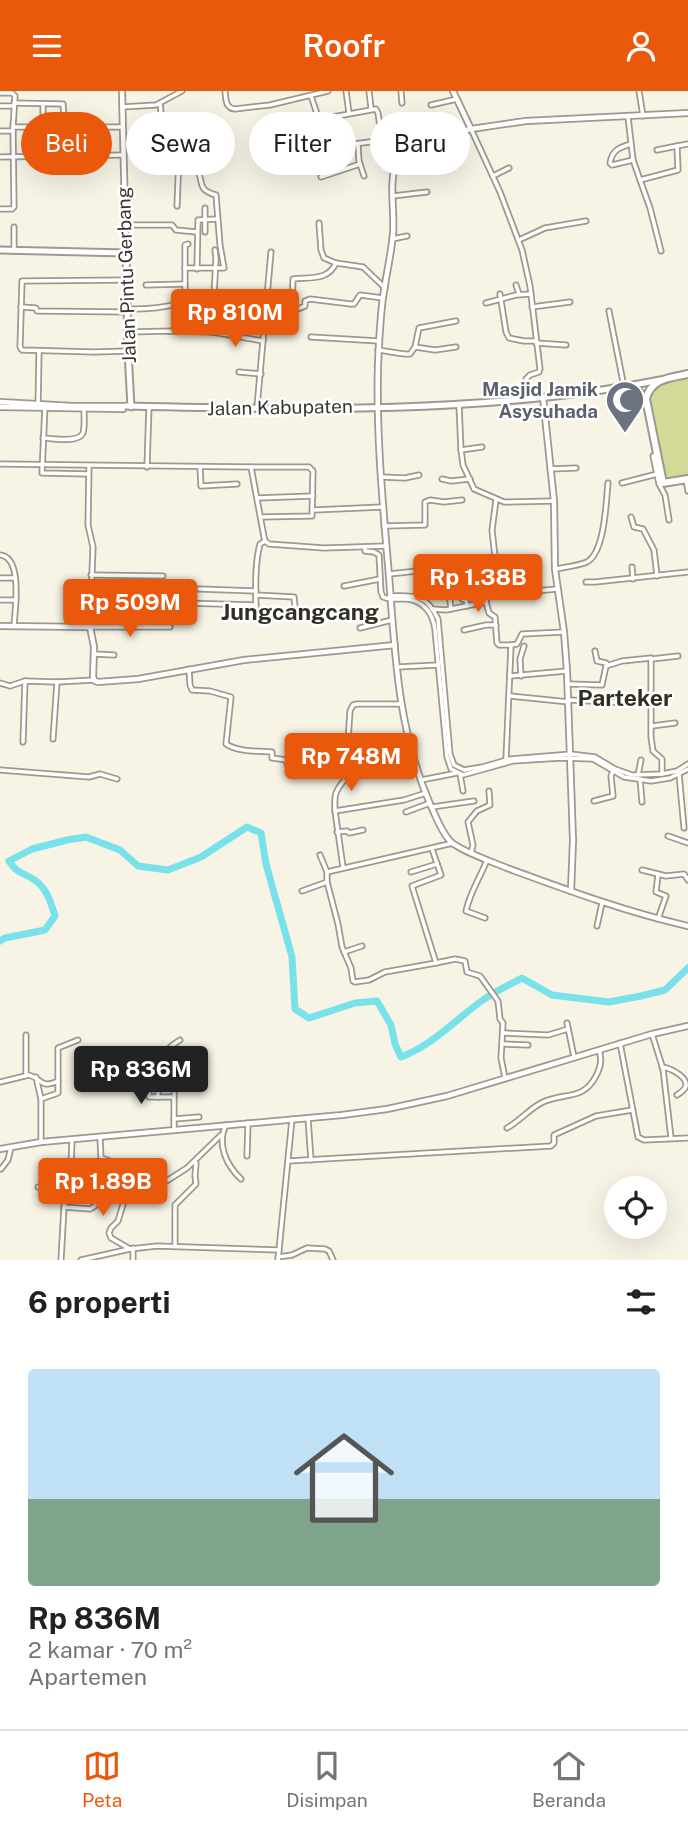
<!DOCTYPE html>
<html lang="id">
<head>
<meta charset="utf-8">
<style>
  :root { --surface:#fff; --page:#f2f2f2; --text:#202124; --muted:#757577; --line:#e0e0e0; --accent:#ea580c }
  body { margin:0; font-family:"Public Sans",sans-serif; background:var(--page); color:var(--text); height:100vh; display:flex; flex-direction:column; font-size:26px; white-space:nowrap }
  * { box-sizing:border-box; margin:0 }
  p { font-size:23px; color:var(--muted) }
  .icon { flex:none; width:38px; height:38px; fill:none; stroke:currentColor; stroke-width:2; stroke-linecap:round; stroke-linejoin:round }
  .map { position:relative; height:1169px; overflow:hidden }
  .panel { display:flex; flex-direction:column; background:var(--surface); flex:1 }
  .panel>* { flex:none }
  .banner { position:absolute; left:21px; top:21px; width:648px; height:63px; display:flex; gap:14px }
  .fabs { position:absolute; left:604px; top:1085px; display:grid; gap:14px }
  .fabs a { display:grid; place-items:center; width:63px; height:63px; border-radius:50%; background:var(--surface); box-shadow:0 7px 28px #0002; font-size:35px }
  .price { position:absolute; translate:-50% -60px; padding:0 16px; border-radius:7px; background:var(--accent); color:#fff; font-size:23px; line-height:46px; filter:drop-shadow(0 2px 4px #0008) }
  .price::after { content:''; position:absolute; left:50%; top:42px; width:21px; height:16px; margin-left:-10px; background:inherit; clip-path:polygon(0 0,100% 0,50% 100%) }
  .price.on { background:#222; color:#fff }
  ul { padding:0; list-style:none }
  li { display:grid; align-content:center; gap:14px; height:371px; padding:0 28px }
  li+li { border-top:2px solid var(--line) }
  li span { display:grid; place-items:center; height:217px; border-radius:7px; color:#555 }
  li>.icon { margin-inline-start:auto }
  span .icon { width:126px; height:126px; fill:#fffc; stroke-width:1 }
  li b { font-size:30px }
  h2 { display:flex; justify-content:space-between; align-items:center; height:84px; padding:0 28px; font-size:30px }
  .tag { padding:0 24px; border-radius:32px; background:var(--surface); box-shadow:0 7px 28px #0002; font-size:24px; line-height:63px }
  .tag.on { background:var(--accent); color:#fff }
  header { display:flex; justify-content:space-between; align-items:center; height:91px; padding:0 28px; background:var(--accent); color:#fff; font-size:32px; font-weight:600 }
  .dock { display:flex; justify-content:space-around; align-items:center; height:98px; border-top:2px solid var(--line); background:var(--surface); font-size:19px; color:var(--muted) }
  .dock a { display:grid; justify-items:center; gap:4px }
  .dock .on { color:var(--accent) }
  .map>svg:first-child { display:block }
  .green { fill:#d3d996 }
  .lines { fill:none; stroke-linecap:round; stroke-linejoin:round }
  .river { stroke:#78e1ea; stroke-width:7 }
  .street-casing { stroke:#9d998c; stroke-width:7 }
  .secondary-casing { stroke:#9d998c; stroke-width:8 }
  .primary-casing { stroke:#9d998c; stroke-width:9 }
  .highway-casing { stroke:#9d998c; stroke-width:10 }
  .street { stroke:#fff; stroke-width:3.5 }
  .secondary { stroke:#fff; stroke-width:4.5 }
  .primary { stroke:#fff; stroke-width:5 }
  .highway { stroke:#fff; stroke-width:6 }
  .labels { text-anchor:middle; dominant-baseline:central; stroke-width:5; stroke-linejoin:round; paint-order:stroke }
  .street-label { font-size:19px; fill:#383631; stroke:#fff }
  .worship-label { font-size:19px; font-weight:bold; fill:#5b616d; stroke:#fff; text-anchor:end }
  .quarter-label { font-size:23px; font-weight:bold; fill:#312e23; stroke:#fff }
</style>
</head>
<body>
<header><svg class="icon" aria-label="menu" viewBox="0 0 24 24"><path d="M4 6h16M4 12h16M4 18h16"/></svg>Roofr<svg class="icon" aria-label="person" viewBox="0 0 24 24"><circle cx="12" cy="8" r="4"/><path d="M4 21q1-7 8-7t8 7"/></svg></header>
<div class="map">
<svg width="688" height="1169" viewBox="0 0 688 1169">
  <rect width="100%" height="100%" fill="#f7f3e5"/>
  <!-- green -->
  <path class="green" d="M 688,284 L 688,387 L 663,389 L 646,300 L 649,294 L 654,290 Z"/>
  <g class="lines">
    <!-- river -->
    <path class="river" d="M 0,850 L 5,847 L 45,839 L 55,825 C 51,812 47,798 36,790 C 23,780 20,786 9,770 L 32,758 L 67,749 L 86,746 L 120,759 L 138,775 L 168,779 L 201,766 L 247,736 L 261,742 L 266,773 L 292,866 L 295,918 L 309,927 L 355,912 L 377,910 L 391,934 L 395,953 L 401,966 C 433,954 456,928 483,909 C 495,900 509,894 522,887 L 552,904 L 609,911 L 641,905 L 665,899 L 688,877"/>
    <!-- street casing -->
    <g class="street-casing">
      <g id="street">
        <path d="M 225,0 C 226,8 225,17 235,18 L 270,14 L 328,0"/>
        <path d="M 346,0 L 349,22"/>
        <path d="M 369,0 L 371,17"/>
        <path d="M 401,0 L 402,12"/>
        <path d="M 639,0 L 643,25"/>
        <path d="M 0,2 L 12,2 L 15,5 L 13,36 L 14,116 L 12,118 L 0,118"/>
        <path d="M 311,5 L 319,29 L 331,49"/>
        <path d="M 14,12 L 63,13 L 65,36 L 64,64"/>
        <path d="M 43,13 L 43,64"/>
        <path d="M 160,13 C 162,21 160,27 161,35 C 163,41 172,59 177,63 C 182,69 190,71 195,76 C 206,89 194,98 216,104 L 220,154 L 224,177 L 185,177"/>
        <path d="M 431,14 L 457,8"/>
        <path d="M 0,15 L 14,15"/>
        <path d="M 122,16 L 156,14 L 182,0"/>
        <path d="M 628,26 L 633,69 L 650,117 L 661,160"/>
        <path d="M 301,32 L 308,55 L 341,47 L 347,54 L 384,49"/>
        <path d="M 284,35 L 376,18 L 378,22 L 381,43 L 397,70"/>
        <path d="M 13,36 L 122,36"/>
        <path d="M 471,38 L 500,101 L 522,159 L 530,195 L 540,278 L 539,281 L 530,284 L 526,288 L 529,307"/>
        <path d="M 0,40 L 13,40"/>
        <path d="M 147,51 L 171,55"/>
        <path d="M 631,53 C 620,56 612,59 610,72 L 612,74 L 633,69"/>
        <path d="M 358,54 L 359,70 L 364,85"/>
        <path d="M 657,59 L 677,55"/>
        <path d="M 0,66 L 123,64"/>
        <path d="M 162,72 L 178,76"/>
        <path d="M 493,85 L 509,77"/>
        <path d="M 321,86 L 360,73"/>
        <path d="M 640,89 L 678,79 L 677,55 L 688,53"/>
        <path d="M 393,105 L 427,101"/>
        <path d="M 177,115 L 179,66"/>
        <path d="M 205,117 L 205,141"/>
        <path d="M 319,132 L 321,159 L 324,167 L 336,172 L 363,176 L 385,197"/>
        <path d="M 125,134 L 172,134 L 176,139 L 197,141"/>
        <path d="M 392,148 L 407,145"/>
        <path d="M 519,149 L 545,137 L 586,130"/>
        <path d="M 14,160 L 14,136"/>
        <path d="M 197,178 L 198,129 L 217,128"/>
        <path d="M 127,189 L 22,190 L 20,256 L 22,259 L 94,261 L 128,260"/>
        <path d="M 146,194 L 185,193"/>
        <path d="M 516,194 L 519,203"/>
        <path d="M 500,203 L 506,241 L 509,247 L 524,250 L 535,250"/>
        <path d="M 213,210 L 234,211 L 234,219"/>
        <path d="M 486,212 L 516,204 L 531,203"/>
        <path d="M 21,216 L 36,217 L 37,220 L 127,221"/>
        <path d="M 532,216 L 570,211"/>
        <path d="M 127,218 C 150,218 164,217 185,211 L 185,154 L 188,153"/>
        <path d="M 266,219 C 280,220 293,221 305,215 L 305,210 L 310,208 L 351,213 L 354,213 L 360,204 L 383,207"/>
        <path d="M 292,219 L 293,188 C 310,186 328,190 336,172"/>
        <path d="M 609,220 L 624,296"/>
        <path d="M 127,241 L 173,240 L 212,241 L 263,250"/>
        <path d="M 212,241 L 216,167 L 215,159"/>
        <path d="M 311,246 L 379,250"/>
        <path d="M 536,252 L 566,254"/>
        <path d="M 415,256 L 435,259 L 456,256"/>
        <path d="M 378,259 C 387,260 404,264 410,263 L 415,256 L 419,237 L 456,230"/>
        <path d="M 239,281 L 261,283"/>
        <path d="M 45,314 L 42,382 L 88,383"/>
        <path d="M 459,314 L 461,359 L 463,374 L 474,398 L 504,411 L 554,410"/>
        <path d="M 38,315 L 39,260"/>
        <path d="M 257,316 L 271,161"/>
        <path d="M 43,347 C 53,348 79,352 83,342 C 85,336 84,325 84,318"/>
        <path d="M 461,359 L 482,356"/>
        <path d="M 657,363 L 653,365 L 659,393 L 665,404 L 669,429"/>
        <path d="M 0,373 L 251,376 L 264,446 L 265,450 L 269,453 L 324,457 L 386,455"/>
        <path d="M 89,375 L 88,434 L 93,456 L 90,536 L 170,536"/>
        <path d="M 147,376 L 149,315"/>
        <path d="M 200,376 L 201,395 L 237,393"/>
        <path d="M 251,376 L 309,376 L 313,380 L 312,425 L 261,426"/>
        <path d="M 550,378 L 576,377"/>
        <path d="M 381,386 L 405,387 L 419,384"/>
        <path d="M 442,388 L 451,390 L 470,388"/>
        <path d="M 686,389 L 688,400"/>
        <path d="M 622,392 L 657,383"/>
        <path d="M 257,407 L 313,405"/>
        <path d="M 496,409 L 492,439 L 497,484 L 501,491 L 504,503"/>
        <path d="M 314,419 L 382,416"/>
        <path d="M 631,426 L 634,436 L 643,438 L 654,459 L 657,485"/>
        <path d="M 384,435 L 425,434 L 425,411 L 430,409 L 444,411 L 462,409"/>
        <path d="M 365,456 L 365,460 L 374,461 L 379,464 L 381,501 L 383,506 C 391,509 397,508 406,508 C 423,509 433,522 435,539 L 447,666 L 451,678 L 463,684 L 513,670 L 561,667 L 593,668 L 624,686 L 651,690 L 670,687 L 688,678"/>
        <path d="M 0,464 C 23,466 15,518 14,535"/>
        <path d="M 514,467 L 522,485 L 526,501"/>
        <path d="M 474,473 L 496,470"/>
        <path d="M 632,476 L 633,488"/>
        <path d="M 555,478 C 565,476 578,475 587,471 C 605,461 606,411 608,392"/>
        <path d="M 389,483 L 417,480"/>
        <path d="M 91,484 L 163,485"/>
        <path d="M 0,487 L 15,487"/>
        <path d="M 586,491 L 595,491 L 688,481"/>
        <path d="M 448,494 L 451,518"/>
        <path d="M 344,495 L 380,488"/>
        <path d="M 199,498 L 256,500"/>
        <path d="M 461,503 L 462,508 L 466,509 L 467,515"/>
        <path d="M 256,504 L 294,506 L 296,526 L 256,526 C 256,502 254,476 260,453 L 265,450"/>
        <path d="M 390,505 C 415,504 427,504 438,528 L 450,663 L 454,674 L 464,679 L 482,676 L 510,668 L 571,663 L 595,666 L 615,678 L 632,684 L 662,683 L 677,680 L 688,673"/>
        <path d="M 0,509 L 16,509"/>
        <path d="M 486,511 L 489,522 L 495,526 L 497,552 L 499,554 L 511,554 L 506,668"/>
        <path d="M 160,518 L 172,518 L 182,512 L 256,514"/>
        <path d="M 432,518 L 446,519 L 486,511 L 487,506 L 504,503 L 557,498"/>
        <path d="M 360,537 L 392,529"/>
        <path d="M 464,539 L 486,534 L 496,534"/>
        <path d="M 511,554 L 517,553 L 522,543 L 564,541"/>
        <path d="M 595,560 L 597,570 L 606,572 L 608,574"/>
        <path d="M 94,563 L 114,564"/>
        <path d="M 652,568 L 678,565"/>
        <path d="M 397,576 L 438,574"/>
        <path d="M 189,578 L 190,594 L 192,599 L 210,600 L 231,606 L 226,653 C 238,661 257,660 272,661 L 272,667 L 287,669 L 287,673 L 290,676 L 295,674 L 296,666 L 317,669 L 325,664 L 343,662"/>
        <path d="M 510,585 L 567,580"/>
        <path d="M 521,585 L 520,568 L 524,555"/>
        <path d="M 0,592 L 10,595 L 25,590 L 57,591 L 94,589"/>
        <path d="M 568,593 L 602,594 L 606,575 L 622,570 L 651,567 L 651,646 L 653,660 L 662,668 L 662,683"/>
        <path d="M 510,605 L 569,611"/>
        <path d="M 569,609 L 652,613"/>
        <path d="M 652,635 L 675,632"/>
        <path d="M 53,648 L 57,591"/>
        <path d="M 348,649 L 408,648"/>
        <path d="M 23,651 L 25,590"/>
        <path d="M 0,679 L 89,686 L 100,683 L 117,688"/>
        <path d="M 349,682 L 416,677"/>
        <path d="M 460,683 L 463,700"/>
        <path d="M 679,683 L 684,737"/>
        <path d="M 638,684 L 641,669"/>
        <path d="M 640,688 L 642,711"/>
        <path d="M 421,689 L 457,682"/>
        <path d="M 594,710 L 613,705 L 611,685 L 613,680"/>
        <path d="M 432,716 L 474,710"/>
        <path d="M 335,720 C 335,715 334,708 336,702 C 343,685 349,694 348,669 L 343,665 L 343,653 L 348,649 L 350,620 L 353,614 L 357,613 L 400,613"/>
        <path d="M 406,721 L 430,712"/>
        <path d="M 337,741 L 347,740 L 349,742 L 363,739"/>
        <path d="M 668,745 L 688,752"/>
        <path d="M 471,762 L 473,754 L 468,731 L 477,720 L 490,714 L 489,700"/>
        <path d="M 320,764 L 327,781 L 327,791 L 338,833 L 342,856 L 351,877 L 353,890 L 355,891 L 369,889 L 385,881 L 436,872 L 412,795 L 441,784 L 432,758"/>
        <path d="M 343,776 L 335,720 L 404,709 L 426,702"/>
        <path d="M 642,779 L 666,785 L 684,783 L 688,789"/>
        <path d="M 327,781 L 453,752"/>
        <path d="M 411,781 L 437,773"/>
        <path d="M 658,784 L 656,801 L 666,805 L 658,828"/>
        <path d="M 302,800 L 327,791"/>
        <path d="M 485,827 L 466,820 C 470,801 480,787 487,769"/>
        <path d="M 597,835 L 602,812"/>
        <path d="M 344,861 L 362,855"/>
        <path d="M 436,872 L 455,868 L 465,870 L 467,881 L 480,885 L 498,910 L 500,928 L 503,932 L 501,967 L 505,987"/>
        <path d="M 567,932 L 574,966"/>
        <path d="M 504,942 L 548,944 L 568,938"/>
        <path d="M 652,943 L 663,978 L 671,1047"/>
        <path d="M 26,944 L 26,984"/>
        <path d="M 620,952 L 638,1046 L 644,1049 L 688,1047"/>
        <path d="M 503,953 L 528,954"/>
        <path d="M 149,975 L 149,1006 L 174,1006 L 174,1039"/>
        <path d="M 662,976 C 670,977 687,985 686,995 C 685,999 680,1002 677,1004"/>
        <path d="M 36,986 L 41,1008 L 41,1051"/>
        <path d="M 0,991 L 29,984 C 43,988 40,998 58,990"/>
        <path d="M 158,1006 C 158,980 154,964 180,949"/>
        <path d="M 174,1006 L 175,982"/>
        <path d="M 41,1008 L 58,1002 L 58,957 L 78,949"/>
        <path d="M 308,1027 L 311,1069"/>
        <path d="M 174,1028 L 199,1026"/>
        <path d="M 226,1034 C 216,1053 227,1075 241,1088"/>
        <path d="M 507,1037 C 520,1030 530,1017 543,1011 C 565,1001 583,1010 596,985 C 601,975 602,969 599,959"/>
        <path d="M 100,1047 L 101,1067 L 108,1069"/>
        <path d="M 247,1065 L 248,1032"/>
        <path d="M 288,1070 L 551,1055 L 554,1052 L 554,1044 L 596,1025 L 632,1019"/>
        <path d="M 45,1074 L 71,1076 L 85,1083 L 102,1083"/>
        <path d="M 1,1078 L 8,1069 L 11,1056"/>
        <path d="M 38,1096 L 67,1103"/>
        <path d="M 127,1100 L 118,1130 L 111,1137 L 109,1142 L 111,1147 L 130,1158"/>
        <path d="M 64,1116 L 90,1118 L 95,1115 L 99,1108 L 105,1105 L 133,1098 L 146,1099 L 157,1096 L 187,1077 L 221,1044"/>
        <path d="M 175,1155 L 175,1114 L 196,1093 L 195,1085 L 196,1072"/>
        <path d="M 278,1166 L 292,1164 L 307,1157 L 325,1158 L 329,1160 L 333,1169"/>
        <path d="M 61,1169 L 64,1116 L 71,1076 L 72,1049"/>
        <path d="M 81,1169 L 130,1158 L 157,1155 L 279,1159"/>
        <path d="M 133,1169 L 133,1157"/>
        <path d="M 278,1169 L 292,1028"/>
      </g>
    </g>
    <!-- secondary casing -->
    <g class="secondary-casing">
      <g id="secondary">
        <path d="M 122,0 L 126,162"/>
        <path d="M 453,0 L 471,38"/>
        <path d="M 688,22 L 526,30 L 471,38 L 426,48 C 414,52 403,57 397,70 C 388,90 395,121 393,143 C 391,164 386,185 383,206 C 380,228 379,251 378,274 C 376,345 383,415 389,485 C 395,564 398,639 430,713 C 436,725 440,739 450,750 C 460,760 493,771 507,777 C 567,799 626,821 688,835"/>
        <path d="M 543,306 L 554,410 L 555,478 L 564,541 L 567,580 L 573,749 L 571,800"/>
        <path d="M 0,311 L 73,315 L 127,315"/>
        <path d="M 0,316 L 123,318"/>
        <path d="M 0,535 L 90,536 L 94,556 L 93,586 L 95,590 L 98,591 L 138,588 L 244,569 L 395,554"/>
        <path d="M 0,1058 L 41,1051 L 342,1024 L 387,1018 L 447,1005 L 652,943 L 688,935"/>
      </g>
    </g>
    <!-- primary casing -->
    <g class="primary-casing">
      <g id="primary">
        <path d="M 0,159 L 126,162 L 128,260 L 131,316"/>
        <path d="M 629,296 L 638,299 L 646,308"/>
        <path d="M 127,315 C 302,319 488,323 660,289"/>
      </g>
    </g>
    <!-- highway casing -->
    <g class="highway-casing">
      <path id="highway" d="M 688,283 C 670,287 651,287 646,308 L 663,392 L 688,388"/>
    </g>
    <!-- street -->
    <use href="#street" class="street"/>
    <!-- secondary -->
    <use href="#secondary" class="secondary"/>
    <!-- primary -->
    <use href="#primary" class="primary"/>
    <!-- highway -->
    <use href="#highway" class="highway"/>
  </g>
  <!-- icons -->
  <defs>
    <g id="mosque-pin" transform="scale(2.0125)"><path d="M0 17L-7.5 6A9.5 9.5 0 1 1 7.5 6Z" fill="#6b7280" stroke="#fff"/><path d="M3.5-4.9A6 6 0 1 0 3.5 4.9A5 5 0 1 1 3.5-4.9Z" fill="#fff"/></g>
  </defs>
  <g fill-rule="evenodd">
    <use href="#mosque-pin" x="625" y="309"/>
  </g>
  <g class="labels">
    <!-- street labels -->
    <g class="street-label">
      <text transform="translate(126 184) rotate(-92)">Jalan Pintu Gerbang</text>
      <text transform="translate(280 316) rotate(-1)">Jalan Kabupaten</text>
    </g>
    <!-- worship labels -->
    <g class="worship-label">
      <text x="598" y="298">Masjid Jamik<tspan x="598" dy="22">Asysuhada</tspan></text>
    </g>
    <!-- quarter labels -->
    <g class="quarter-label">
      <text x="300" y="520">Jungcangcang</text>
      <text x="625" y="606">Parteker</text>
    </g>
  </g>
</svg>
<div class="fabs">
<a><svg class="icon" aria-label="locate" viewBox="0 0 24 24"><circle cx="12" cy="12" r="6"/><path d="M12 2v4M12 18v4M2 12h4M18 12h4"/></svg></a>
</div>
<b class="price" style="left:235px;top:258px">Rp 810M</b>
<b class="price" style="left:478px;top:523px">Rp 1.38B</b>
<b class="price" style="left:130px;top:548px">Rp 509M</b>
<b class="price" style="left:351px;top:702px">Rp 748M</b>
<b class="price on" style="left:141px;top:1015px">Rp 836M</b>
<b class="price" style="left:103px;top:1127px">Rp 1.89B</b>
<div class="banner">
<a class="tag on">Beli</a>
<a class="tag">Sewa</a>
<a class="tag">Filter</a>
<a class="tag">Baru</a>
</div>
</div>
<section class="panel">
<h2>6 properti<svg class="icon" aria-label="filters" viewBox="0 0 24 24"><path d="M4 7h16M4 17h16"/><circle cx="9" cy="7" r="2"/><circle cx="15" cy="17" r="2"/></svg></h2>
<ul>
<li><span style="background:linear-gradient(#bfe0f5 60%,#7fa58c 0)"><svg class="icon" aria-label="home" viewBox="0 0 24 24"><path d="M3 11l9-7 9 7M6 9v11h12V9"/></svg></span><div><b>Rp 836M</b><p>2 kamar · 70 m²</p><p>Apartemen</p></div></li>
</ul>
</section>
<nav class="dock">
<a class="on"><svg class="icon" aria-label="map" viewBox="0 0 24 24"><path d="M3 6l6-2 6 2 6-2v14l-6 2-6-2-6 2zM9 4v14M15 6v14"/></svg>Peta</a>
<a><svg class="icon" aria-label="saved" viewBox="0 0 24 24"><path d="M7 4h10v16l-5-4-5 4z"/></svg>Disimpan</a>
<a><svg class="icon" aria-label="home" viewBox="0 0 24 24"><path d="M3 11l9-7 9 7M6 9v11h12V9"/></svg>Beranda</a>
</nav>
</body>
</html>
